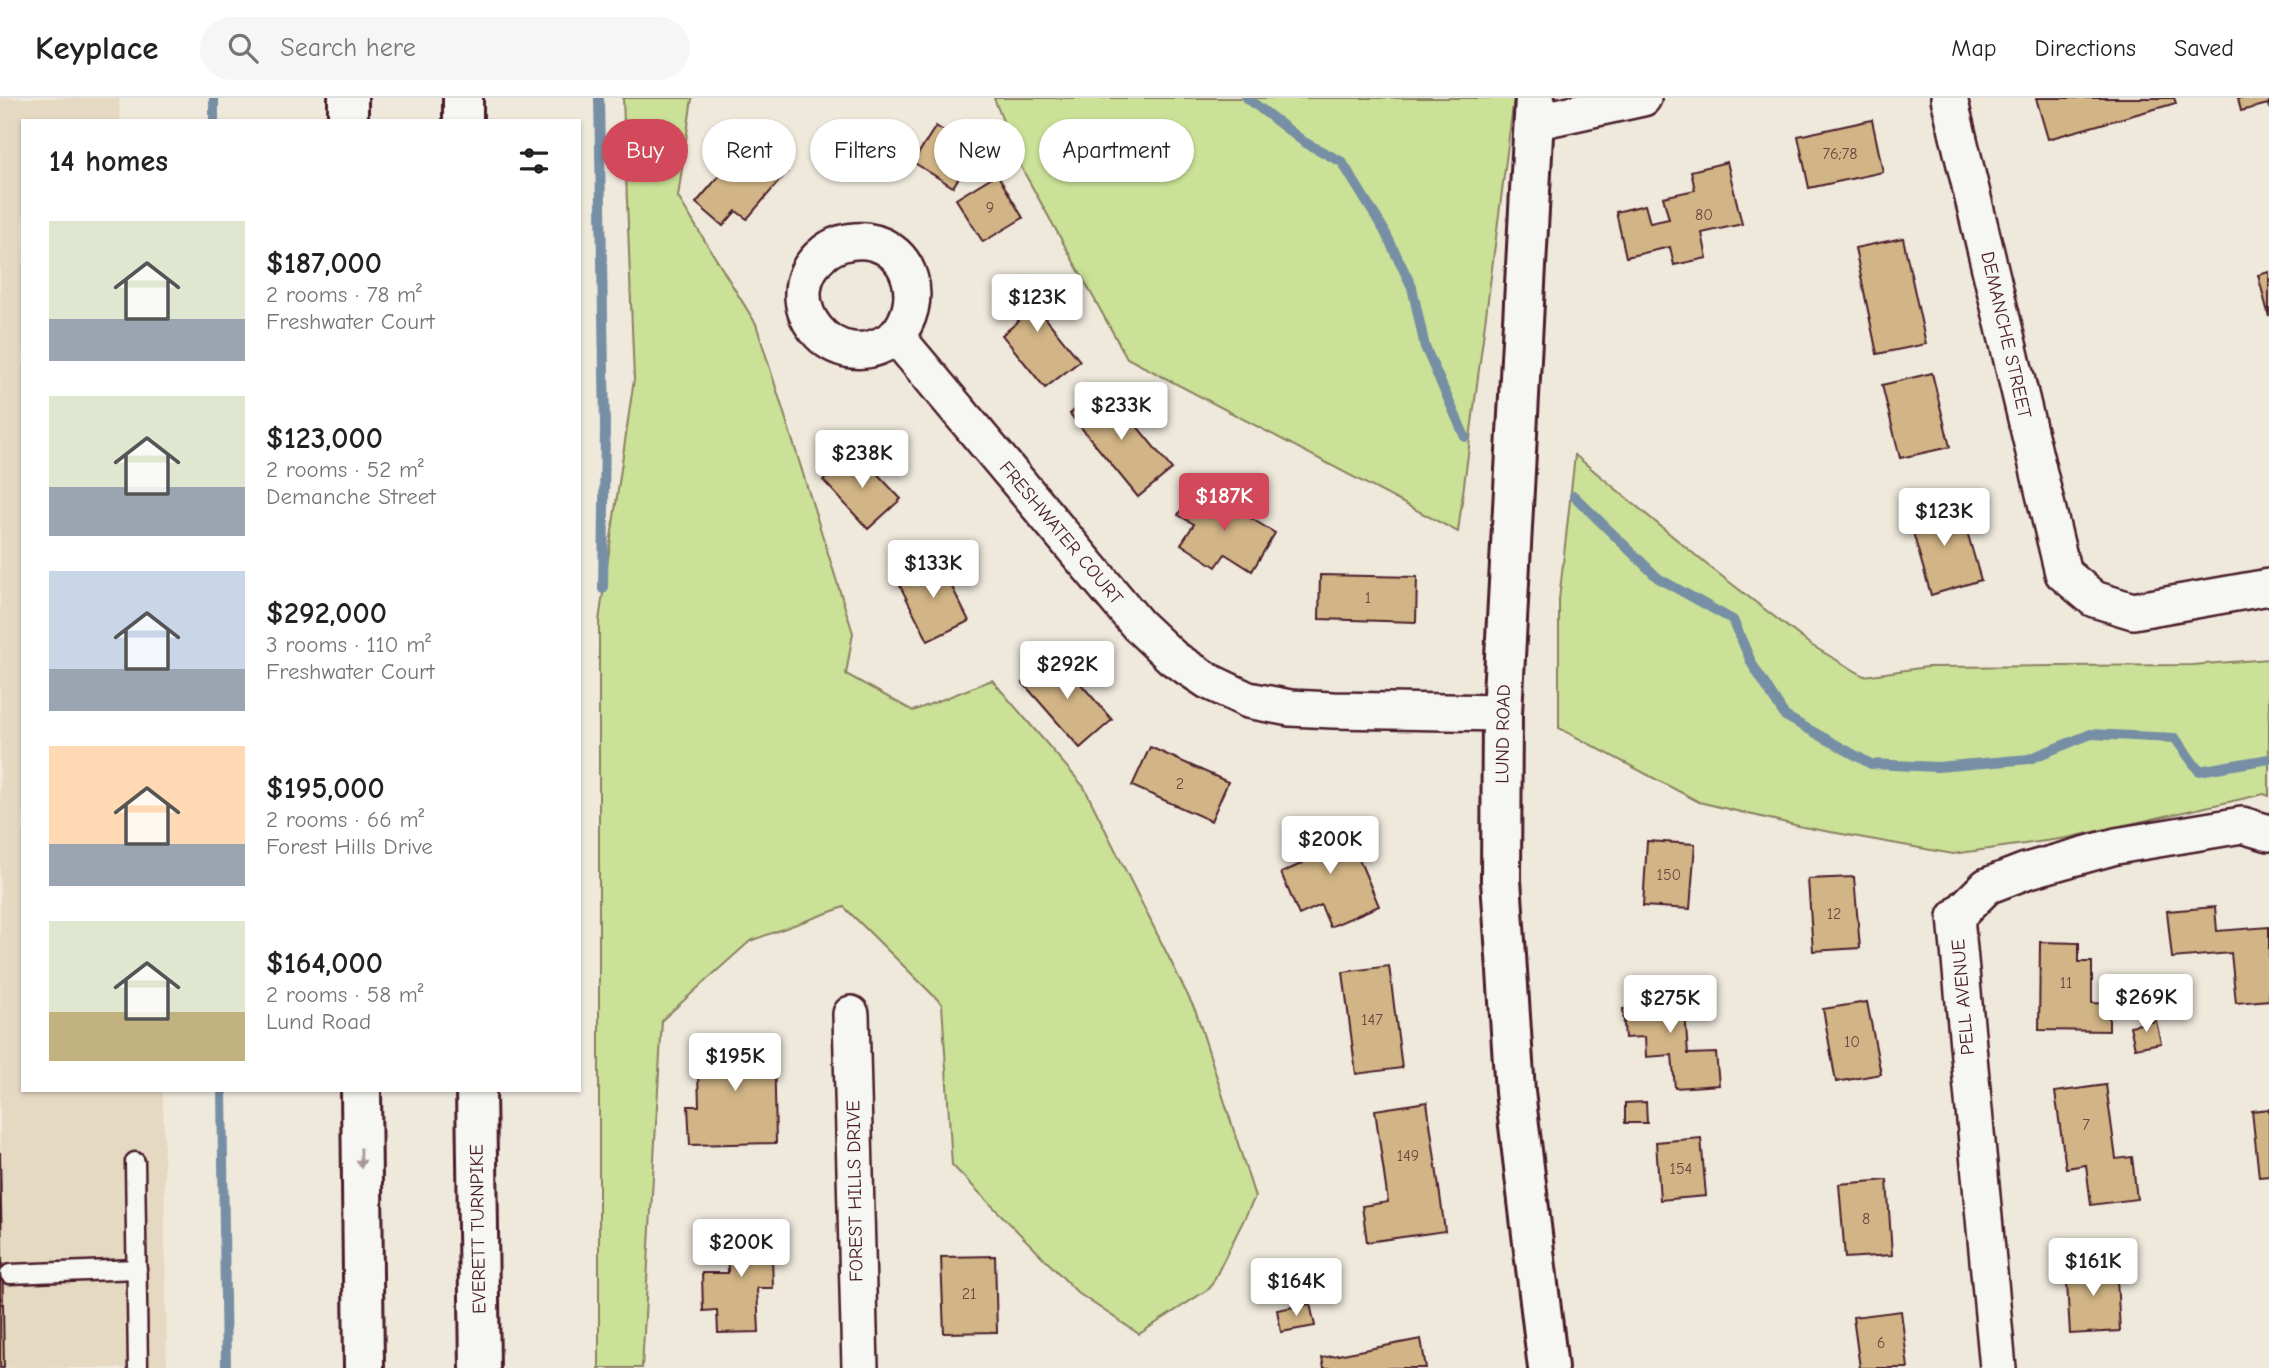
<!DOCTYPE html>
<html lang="en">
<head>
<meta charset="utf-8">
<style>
  :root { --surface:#fff; --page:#f6f6f6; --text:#222; --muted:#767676; --line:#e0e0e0; --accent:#d1495b }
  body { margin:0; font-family:"Comic Neue",sans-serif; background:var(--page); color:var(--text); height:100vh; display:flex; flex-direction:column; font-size:26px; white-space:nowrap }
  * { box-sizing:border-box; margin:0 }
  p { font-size:23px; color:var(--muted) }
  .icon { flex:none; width:38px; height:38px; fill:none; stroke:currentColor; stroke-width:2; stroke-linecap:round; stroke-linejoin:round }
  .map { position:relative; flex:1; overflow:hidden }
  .drawer { position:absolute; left:21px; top:21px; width:560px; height:973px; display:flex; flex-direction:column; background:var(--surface); border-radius:0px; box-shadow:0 2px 5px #0004 }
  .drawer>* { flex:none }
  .guide { position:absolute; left:602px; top:21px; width:665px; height:63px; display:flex; gap:14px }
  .price { position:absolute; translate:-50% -60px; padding:0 16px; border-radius:7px; background:#fff; color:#222; font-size:23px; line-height:46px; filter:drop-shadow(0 2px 4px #0008) }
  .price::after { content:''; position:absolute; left:50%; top:42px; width:21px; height:16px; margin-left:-10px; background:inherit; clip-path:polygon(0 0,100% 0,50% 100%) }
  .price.active { background:var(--accent); color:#fff }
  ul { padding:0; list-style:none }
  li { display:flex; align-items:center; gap:21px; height:175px; padding:0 28px }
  li span { display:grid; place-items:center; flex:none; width:196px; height:140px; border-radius:0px; color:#555 }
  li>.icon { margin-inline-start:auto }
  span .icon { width:84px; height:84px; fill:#fffc; stroke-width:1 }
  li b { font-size:30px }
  h2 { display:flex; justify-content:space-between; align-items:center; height:84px; padding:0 28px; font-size:30px }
  .pill { padding:0 24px; border-radius:32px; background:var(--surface); box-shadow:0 2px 5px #0004; font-size:24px; line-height:63px }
  .pill.active { background:var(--accent); color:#fff }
  header { display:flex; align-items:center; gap:42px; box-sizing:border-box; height:98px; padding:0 35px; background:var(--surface); border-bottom:2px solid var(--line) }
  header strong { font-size:33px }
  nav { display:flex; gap:38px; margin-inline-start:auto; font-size:24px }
  .search { width:490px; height:63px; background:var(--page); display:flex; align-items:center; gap:18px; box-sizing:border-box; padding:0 24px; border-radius:38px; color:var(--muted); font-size:26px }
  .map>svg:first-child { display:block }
  .built { fill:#e6d9c2 }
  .green { fill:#cae197; stroke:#8a8061; stroke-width:2 }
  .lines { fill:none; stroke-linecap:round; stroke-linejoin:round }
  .stream { stroke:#778fa5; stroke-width:10 }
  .building { fill:#d2b586; stroke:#4a1f2b; stroke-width:2 }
  .lane-casing { stroke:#4a1f2b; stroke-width:23 }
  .street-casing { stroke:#4a1f2b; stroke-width:40 }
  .secondary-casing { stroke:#4a1f2b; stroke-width:44 }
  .highway-casing { stroke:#4a1f2b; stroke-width:44 }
  .lane { stroke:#f6f6f2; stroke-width:18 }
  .street { stroke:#f6f6f2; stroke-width:35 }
  .secondary { stroke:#f6f6f2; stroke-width:38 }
  .highway { stroke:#f6f6f2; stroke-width:38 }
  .oneway { fill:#a99598 }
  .labels { text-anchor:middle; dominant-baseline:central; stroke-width:5; stroke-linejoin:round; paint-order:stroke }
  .number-label { font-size:16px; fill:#6c4442 }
  .street-label { font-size:19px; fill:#4a1f2b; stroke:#f6f6f2 }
</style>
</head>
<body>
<header>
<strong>Keyplace</strong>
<div class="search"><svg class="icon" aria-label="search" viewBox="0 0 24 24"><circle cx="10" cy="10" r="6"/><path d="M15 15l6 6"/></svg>Search here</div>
<nav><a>Map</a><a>Directions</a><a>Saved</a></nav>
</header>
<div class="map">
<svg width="2269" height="1270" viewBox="0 0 2269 1270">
  <rect width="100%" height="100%" fill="#efe9dc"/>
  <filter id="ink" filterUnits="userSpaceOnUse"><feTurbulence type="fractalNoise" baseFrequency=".0143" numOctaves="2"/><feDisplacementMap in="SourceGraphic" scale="14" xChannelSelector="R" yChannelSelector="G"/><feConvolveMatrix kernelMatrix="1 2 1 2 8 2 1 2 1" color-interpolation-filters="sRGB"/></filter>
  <g filter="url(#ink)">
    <!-- built -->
    <path class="built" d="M 0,0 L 119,0 L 120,23 L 23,23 L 23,992 L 163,992 L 167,1270 L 0,1270 Z"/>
    <!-- green -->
    <g class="green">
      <path d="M 623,0 L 692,0 L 678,99 L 756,226 L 853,535 L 846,576 L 913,613 L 992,582 L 1084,689 L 1196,914 L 1255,1099 L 1210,1190 L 1139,1236 L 1078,1195 L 952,1067 L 942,906 L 844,809 L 750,843 L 662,922 L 642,1270 L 599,1270 L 599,523 L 634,281 Z"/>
      <path d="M 994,0 L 1514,0 L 1458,434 L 1127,260 L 1020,67 Z"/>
      <path d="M 1575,357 L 1706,466 L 1811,547 L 1864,578 L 1927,569 L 2192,567 L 2269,561 L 2269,698 L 2264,696 L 2067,740 L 1953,756 L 1803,729 L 1699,704 L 1559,630 L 1559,502 Z"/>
    </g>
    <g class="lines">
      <!-- stream -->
      <g class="stream">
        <path d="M 214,0 L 214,23"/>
        <path d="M 599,0 L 605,327 L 603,491"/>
        <path d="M 1247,0 L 1304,44 L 1342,64 L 1384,132 L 1412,189 L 1425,249 L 1465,339"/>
        <path d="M 1574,398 L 1658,480 L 1733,522 L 1752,566 L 1785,618 L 1871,666 L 1938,669 L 2029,661 L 2091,636 L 2175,640 L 2199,673 L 2269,661"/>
        <path d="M 222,992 L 226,1270"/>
      </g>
    </g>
    <!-- building -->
    <g class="building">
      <path d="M 2036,0 L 2174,0 L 2176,5 L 2048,41 Z"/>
      <path d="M 2238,0 L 2269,0 L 2269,11 L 2268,6 L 2241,13 Z"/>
      <path d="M 1872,22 L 1883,74 L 1809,90 L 1798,38 Z"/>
      <path d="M 936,28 L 975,53 L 953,89 L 913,64 Z"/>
      <path d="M 749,43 L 787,74 L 747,121 L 736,113 L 723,128 L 696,105 Z"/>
      <path d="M 1727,64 L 1742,126 L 1702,135 L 1707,160 L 1674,167 L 1670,149 L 1626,159 L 1616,114 L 1645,107 L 1650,125 L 1669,121 L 1663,99 L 1695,92 L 1691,73 Z"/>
      <path d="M 997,76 L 1023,120 L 983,144 L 956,101 Z"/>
      <path d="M 1903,140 L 1926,246 L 1877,256 L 1855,150 Z"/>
      <path d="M 2269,174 L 2269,219 L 2258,177 Z"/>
      <path d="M 1027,178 L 1052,210 L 1043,217 L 1080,263 L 1045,290 L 1002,237 L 1019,223 L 1000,200 Z"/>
      <path d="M 1932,275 L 1950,349 L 1900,360 L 1882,287 Z"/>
      <path d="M 1104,288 L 1172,371 L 1138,399 L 1070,316 Z"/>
      <path d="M 855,352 L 901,401 L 868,431 L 823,382 Z"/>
      <path d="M 1210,395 L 1275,435 L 1252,473 L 1225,456 L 1216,469 L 1181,446 L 1194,426 L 1178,417 L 1190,397 L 1204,405 Z"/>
      <path d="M 1958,402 L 1981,482 L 1931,497 L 1908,417 Z"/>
      <path d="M 938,461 L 969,523 L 928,543 L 897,482 Z"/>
      <path d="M 1320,477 L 1417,479 L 1416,524 L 1319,521 Z"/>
      <path d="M 1055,556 L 1112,622 L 1080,650 L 1023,585 Z"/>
      <path d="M 1150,649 L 1228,684 L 1211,723 L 1132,688 Z"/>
      <path d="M 1342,721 L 1379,808 L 1330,829 L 1321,807 L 1299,817 L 1281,775 L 1303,765 L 1293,742 Z"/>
      <path d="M 1647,743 L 1695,746 L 1690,811 L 1643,808 Z"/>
      <path d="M 1854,779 L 1860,850 L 1813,853 L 1808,781 Z"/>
      <path d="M 2215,809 L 2217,833 L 2269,829 L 2269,902 L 2236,905 L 2231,855 L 2172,860 L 2167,813 Z"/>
      <path d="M 2040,844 L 2079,845 L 2079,864 L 2092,864 L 2092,905 L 2109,906 L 2109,933 L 2039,932 Z"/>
      <path d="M 1389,868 L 1402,970 L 1356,976 L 1343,874 Z"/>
      <path d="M 1683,884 L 1688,956 L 1716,955 L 1719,987 L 1675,990 L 1672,957 L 1646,959 L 1645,939 L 1625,940 L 1623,911 L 1646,910 L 1644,887 Z"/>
      <path d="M 1867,904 L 1881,976 L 1836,984 L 1823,911 Z"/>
      <path d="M 2156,923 L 2161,945 L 2135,950 L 2130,928 Z"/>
      <path d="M 774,941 L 776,1045 L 690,1047 L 688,1008 L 699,1008 L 697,943 Z"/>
      <path d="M 2106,987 L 2116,1061 L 2132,1059 L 2137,1101 L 2091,1107 L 2086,1067 L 2066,1070 L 2055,994 Z"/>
      <path d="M 1427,1004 L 1445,1133 L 1367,1144 L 1362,1108 L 1388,1104 L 1375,1012 Z"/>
      <path d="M 1646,1004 L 1647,1025 L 1625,1025 L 1625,1005 Z"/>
      <path d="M 2269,1011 L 2269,1078 L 2259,1079 L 2252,1013 Z"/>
      <path d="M 1701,1040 L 1706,1098 L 1660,1102 L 1656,1044 Z"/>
      <path d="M 0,1054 L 3,1206 L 0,1206 Z"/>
      <path d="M 1887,1082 L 1892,1157 L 1845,1160 L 1839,1086 Z"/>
      <path d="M 771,1125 L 773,1190 L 757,1190 L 759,1234 L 718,1235 L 717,1212 L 703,1213 L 702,1175 L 728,1175 L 727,1126 Z"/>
      <path d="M 995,1158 L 997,1234 L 944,1235 L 941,1159 Z"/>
      <path d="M 2116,1164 L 2120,1233 L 2070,1236 L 2066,1168 Z"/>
      <path d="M 0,1206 L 3,1206 L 4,1270 L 0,1270 Z"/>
      <path d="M 1310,1206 L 1315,1228 L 1281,1234 L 1277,1212 Z"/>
      <path d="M 1901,1213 L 1908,1270 L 1860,1270 L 1853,1219 Z"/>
      <path d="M 1421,1241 L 1426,1270 L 1324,1270 L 1322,1260 Z"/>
    </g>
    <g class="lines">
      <!-- lane casing -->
      <g class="lane-casing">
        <g id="lane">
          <path d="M 135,1064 L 138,1270"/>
          <path d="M 10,1176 L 137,1171"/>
        </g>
      </g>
      <!-- street casing -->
      <g class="street-casing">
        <g id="street">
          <path d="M 1949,0 L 2063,475 L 2094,501 L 2133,513 L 2269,489"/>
          <path d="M 1534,24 L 1643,0"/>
          <path d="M 896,238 C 835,287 767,199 825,154 C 837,145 852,142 866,143 C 914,150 925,206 896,238 L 1138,527 L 1173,560 L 1208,583 L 1248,602 L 1290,610 L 1333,612 L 1502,615"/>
          <path d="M 851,916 L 860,1270"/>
          <path d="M 1998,1270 L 1956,819 L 1987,788 L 2026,773 L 2116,748 L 2242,727 L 2269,735"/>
        </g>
      </g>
      <!-- secondary casing -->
      <g class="secondary-casing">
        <path id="secondary" d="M 1535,0 L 1502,615 L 1501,782 L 1515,994 L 1548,1270"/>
      </g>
      <!-- highway casing -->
      <g class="highway-casing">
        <g id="highway">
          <path d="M 348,0 L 348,23"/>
          <path d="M 463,0 L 463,23"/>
          <path d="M 361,992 L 364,1270"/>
          <path d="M 476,992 L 480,1270"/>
        </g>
      </g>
      <!-- lane -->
      <use href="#lane" class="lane"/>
      <!-- street -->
      <use href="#street" class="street"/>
      <!-- secondary -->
      <use href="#secondary" class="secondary"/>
      <!-- highway -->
      <use href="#highway" class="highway"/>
    </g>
    <!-- one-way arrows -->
    <defs><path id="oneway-solid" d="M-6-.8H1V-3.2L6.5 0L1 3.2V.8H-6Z" transform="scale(1.75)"/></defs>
    <use class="oneway" href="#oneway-solid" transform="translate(361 1060) rotate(89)"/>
  </g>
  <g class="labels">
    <!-- number labels -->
    <g class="number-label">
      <text x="1840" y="56">76;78</text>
      <text x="990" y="110">9</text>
      <text x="1704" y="117">80</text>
      <text x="1368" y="500">1</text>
      <text x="1180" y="686">2</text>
      <text x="1669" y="777">150</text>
      <text x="1834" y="816">12</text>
      <text x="2066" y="885">11</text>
      <text x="1372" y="922">147</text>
      <text x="1852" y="944">10</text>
      <text x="2086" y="1027">7</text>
      <text x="1408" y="1058">149</text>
      <text x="1681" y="1071">154</text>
      <text x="1866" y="1121">8</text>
      <text x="969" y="1196">21</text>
      <text x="1881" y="1245">6</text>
    </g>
    <!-- street labels -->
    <g class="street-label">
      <text transform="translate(2006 237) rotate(77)">DEMANCHE STREET</text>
      <text transform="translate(1061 435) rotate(50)">FRESHWATER COURT</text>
      <text transform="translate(1503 636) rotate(-89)">LUND ROAD</text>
      <text transform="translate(1963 899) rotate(-95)">PELL AVENUE</text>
      <text transform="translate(855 1093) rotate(-91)">FOREST HILLS DRIVE</text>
      <text transform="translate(478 1131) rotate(-91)">EVERETT TURNPIKE</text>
    </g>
  </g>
</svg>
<b class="price" style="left:1037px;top:236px">$123K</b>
<b class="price" style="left:1121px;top:344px">$233K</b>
<b class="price" style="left:862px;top:392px">$238K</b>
<b class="price active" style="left:1224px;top:435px">$187K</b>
<b class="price" style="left:1944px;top:450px">$123K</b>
<b class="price" style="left:933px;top:502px">$133K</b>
<b class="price" style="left:1067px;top:603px">$292K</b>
<b class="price" style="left:1330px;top:778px">$200K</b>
<b class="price" style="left:2146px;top:936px">$269K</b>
<b class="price" style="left:1670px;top:937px">$275K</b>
<b class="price" style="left:735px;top:995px">$195K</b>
<b class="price" style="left:741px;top:1181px">$200K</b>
<b class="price" style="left:2093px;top:1200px">$161K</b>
<b class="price" style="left:1296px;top:1220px">$164K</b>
<div class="guide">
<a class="pill active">Buy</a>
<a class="pill">Rent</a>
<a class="pill">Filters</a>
<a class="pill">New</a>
<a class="pill">Apartment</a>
</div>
<section class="drawer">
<h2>14 homes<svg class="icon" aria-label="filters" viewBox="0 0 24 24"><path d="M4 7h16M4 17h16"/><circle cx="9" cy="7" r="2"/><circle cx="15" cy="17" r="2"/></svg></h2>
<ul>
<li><span style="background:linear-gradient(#dfe7d0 70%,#9aa5b1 0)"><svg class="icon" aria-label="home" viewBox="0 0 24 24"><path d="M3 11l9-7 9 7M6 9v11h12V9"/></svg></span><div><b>$187,000</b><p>2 rooms · 78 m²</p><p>Freshwater Court</p></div></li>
<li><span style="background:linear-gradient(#dfe7d0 65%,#9aa5b1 0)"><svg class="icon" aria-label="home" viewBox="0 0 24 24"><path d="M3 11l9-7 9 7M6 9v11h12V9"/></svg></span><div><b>$123,000</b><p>2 rooms · 52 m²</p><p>Demanche Street</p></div></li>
<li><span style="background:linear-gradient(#c9d6e8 70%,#9aa5b1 0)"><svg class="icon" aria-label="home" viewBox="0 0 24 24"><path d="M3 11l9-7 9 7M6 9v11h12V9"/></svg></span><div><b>$292,000</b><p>3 rooms · 110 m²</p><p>Freshwater Court</p></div></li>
<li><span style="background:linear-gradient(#ffd9b3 70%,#9aa5b1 0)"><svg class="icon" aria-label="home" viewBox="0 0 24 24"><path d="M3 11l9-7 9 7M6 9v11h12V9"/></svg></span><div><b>$195,000</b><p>2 rooms · 66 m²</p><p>Forest Hills Drive</p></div></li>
<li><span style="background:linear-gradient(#dfe7d0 65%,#c2b280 0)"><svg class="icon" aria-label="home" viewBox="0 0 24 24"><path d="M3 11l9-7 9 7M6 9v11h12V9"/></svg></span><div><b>$164,000</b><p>2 rooms · 58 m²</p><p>Lund Road</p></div></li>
</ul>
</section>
</div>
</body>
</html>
